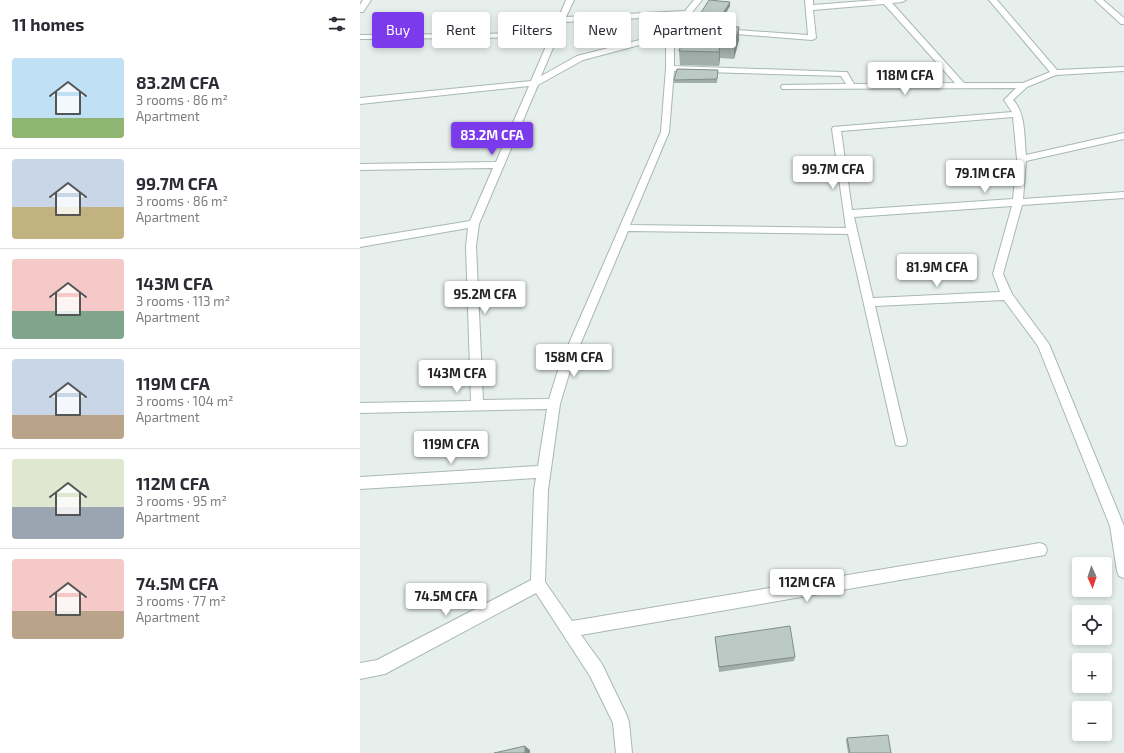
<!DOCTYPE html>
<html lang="en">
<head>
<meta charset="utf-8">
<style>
  :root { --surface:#fff; --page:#f2f2f3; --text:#2b2b33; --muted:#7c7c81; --line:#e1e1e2; --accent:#7c3aed }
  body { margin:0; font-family:"Exo 2",sans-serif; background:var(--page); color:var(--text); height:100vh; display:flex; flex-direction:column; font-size:15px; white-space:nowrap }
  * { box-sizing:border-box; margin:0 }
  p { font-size:13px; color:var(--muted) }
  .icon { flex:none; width:22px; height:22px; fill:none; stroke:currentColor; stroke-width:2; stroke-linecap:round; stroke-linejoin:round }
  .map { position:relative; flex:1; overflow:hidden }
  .drawer { display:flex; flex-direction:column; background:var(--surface); width:360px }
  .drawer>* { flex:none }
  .banner { position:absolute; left:12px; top:12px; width:380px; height:36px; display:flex; gap:8px }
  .needle { width:26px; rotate:177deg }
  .tools { position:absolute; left:712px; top:557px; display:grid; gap:8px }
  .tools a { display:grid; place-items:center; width:40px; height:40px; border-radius:4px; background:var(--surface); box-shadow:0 2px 6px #0003; font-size:20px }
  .price { position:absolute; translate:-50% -34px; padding:0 9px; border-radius:4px; background:#fff; color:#222; font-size:13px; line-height:26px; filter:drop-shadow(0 1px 2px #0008) }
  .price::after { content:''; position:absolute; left:50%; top:24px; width:12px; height:9px; margin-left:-6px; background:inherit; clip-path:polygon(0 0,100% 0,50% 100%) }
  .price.active { background:var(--accent); color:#fff }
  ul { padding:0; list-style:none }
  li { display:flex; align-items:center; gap:12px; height:100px; padding:0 12px }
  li+li { border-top:1px solid var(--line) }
  li span { display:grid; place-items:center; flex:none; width:112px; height:80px; border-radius:4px; color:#555 }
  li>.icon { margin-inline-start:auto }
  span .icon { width:48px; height:48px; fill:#fffc; stroke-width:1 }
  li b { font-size:17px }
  h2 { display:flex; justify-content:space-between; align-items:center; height:48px; padding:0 12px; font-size:17px }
  .pill { padding:0 14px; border-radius:4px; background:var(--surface); box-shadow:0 2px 6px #0003; font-size:14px; line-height:36px }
  .pill.active { background:var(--accent); color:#fff }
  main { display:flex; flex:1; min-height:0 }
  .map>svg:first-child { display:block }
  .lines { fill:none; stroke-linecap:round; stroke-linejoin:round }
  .street-casing { stroke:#a8b8b2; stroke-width:2 }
  .street { fill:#fff; fill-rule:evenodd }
  .wall { fill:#a1aea9 }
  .shaded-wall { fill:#838d89 }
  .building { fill:#bbcac4; stroke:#838d89 }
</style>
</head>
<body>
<main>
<section class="drawer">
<h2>11 homes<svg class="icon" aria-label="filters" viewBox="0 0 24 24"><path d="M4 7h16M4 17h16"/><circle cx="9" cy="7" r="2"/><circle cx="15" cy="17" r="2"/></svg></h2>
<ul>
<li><span style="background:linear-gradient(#bfe0f5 75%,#8fb573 0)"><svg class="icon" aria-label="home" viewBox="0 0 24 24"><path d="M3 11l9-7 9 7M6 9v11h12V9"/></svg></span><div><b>83.2M CFA</b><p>3 rooms · 86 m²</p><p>Apartment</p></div></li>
<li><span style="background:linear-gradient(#c9d6e8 60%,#c2b280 0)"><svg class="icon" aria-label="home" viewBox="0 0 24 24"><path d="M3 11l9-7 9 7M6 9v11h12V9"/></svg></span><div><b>99.7M CFA</b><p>3 rooms · 86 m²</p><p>Apartment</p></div></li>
<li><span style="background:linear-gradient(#f6c9c9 65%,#7fa58c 0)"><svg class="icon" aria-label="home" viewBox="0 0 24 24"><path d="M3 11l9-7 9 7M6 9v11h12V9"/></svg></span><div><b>143M CFA</b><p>3 rooms · 113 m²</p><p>Apartment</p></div></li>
<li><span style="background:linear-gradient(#c9d6e8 70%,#b9a48a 0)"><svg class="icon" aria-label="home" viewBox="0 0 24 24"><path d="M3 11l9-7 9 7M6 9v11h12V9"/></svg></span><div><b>119M CFA</b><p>3 rooms · 104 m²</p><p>Apartment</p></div></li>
<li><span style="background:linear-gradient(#dfe7d0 60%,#9aa5b1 0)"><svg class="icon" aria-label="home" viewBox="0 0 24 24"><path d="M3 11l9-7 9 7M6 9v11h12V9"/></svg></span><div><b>112M CFA</b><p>3 rooms · 95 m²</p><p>Apartment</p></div></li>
<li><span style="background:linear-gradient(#f6c9c9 65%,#b9a48a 0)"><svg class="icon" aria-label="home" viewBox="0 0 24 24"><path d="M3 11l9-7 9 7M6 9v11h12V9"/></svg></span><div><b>74.5M CFA</b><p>3 rooms · 77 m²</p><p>Apartment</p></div></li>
</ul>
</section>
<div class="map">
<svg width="764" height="753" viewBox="0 0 764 753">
  <rect width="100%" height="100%" fill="#e6efeb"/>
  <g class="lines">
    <!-- street casing -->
    <g class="street-casing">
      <g id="street">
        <path d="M 3,0 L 11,0 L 3,12 L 0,12 L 0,5 Z"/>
        <path d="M 206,0 L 214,0 L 206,17 L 325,11 L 334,0 L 342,0 L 314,35 L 314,66 L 484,72 L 487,72 L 494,84 L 595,83 L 524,4 L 453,10 L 456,38 L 452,40 L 363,33 L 359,31 L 363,29 L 448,35 L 445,0 L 453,0 L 453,5 L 517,0 L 546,0 L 542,2 L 532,3 L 604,83 L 663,83 L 690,72 L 629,0 L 637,0 L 697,70 L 764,67 L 764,71 L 696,75 L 667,87 L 653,100 C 666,113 664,138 666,155 L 764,133 L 764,139 L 666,161 L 663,199 L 764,192 L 764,198 L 662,205 L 643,274 L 652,294 L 689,344 L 764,526 L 764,578 L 759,576 L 757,571 L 750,526 L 678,346 L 644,300 L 515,306 L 547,441 L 546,445 L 541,446 L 536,445 L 535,441 L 488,234 L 268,231 L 212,364 L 200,404 L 188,490 L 185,582 L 212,621 L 680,543 L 685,545 L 687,550 L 685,555 L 221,635 L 242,664 L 267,716 L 269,722 L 272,753 L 256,753 L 253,723 L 230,676 L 176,593 L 25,674 L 0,679 L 0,663 L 17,660 L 171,580 L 174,490 L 176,478 L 0,489 L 0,477 L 178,466 L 187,409 L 0,413 L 0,403 L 111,401 L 106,246 L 108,228 L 0,247 L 0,239 L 110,221 L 133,168 L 0,170 L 0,164 L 136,162 L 169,86 L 0,104 L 0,98 L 171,81 L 190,37 L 0,39 L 0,35 L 192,33 ZM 322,16 L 307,33 L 217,56 L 181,76 L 204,22 ZM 306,38 L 306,68 L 301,132 L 200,364 L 189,399 L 123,400 L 116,246 L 119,224 L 178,85 L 223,60 ZM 314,71 L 481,76 L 486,84 L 422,85 L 421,87 L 422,89 L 425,89 L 656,88 L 644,100 L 652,112 L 473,127 L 472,129 L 486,228 L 270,225 L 309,132 ZM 653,117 L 657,159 L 653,199 L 492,210 L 481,131 ZM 652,206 L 633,274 L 640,292 L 513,298 L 494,217 Z"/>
        <path d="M 735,0 L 743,0 L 764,18 L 764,24 L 761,24 Z"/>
      </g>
    </g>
    <!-- street -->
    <use href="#street" class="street"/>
  </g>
  <!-- wall -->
  <g class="wall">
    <path d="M 370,6 L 359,25 L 379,40 L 374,59 L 360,58 L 359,66 L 320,65 L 319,51 L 337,19 Z"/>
    <path d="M 358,70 L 357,83 L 314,83 L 314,80 Z"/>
    <path d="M 355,637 L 435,657 L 434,661 L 359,672 Z"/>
    <path d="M 487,738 L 531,753 L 488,753 L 486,740 Z"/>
  </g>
  <!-- shaded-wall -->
  <g class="shaded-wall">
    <path d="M 370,2 L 370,6 L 357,27 L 357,23 Z"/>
    <path d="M 379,27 L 379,40 L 374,59 L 374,45 Z"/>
    <path d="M 360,44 L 360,58 L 359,66 L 359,52 Z"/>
    <path d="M 165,746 L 170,750 L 170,753 L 165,753 Z"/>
  </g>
  <!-- building -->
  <g class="building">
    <path d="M 349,0 L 370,2 L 357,23 L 353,23 L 353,20 L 337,19 Z"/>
    <path d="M 331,19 L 353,20 L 350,25 L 379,27 L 374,45 L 360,44 L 359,52 L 319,51 Z"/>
    <path d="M 317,69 L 358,70 L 357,79 L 314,80 Z"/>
    <path d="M 430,626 L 435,657 L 359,667 L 355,637 Z"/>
    <path d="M 528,735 L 531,753 L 490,753 L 487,738 Z"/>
    <path d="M 165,746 L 165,753 L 134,753 Z"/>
  </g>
</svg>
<div class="tools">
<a><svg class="needle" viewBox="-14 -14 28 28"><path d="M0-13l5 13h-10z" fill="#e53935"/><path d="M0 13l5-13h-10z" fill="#7c7c81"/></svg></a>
<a><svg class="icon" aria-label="locate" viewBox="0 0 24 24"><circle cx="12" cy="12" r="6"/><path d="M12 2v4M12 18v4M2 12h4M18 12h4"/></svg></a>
<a>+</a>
<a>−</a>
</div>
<b class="price" style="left:545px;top:96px">118M CFA</b>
<b class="price active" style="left:132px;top:156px">83.2M CFA</b>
<b class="price" style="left:473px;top:190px">99.7M CFA</b>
<b class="price" style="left:625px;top:194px">79.1M CFA</b>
<b class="price" style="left:577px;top:288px">81.9M CFA</b>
<b class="price" style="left:125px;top:315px">95.2M CFA</b>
<b class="price" style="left:214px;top:378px">158M CFA</b>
<b class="price" style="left:97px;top:394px">143M CFA</b>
<b class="price" style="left:91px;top:465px">119M CFA</b>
<b class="price" style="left:447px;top:603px">112M CFA</b>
<b class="price" style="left:86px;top:617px">74.5M CFA</b>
<div class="banner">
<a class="pill active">Buy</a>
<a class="pill">Rent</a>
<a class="pill">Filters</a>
<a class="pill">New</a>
<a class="pill">Apartment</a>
</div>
</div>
</main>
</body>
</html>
